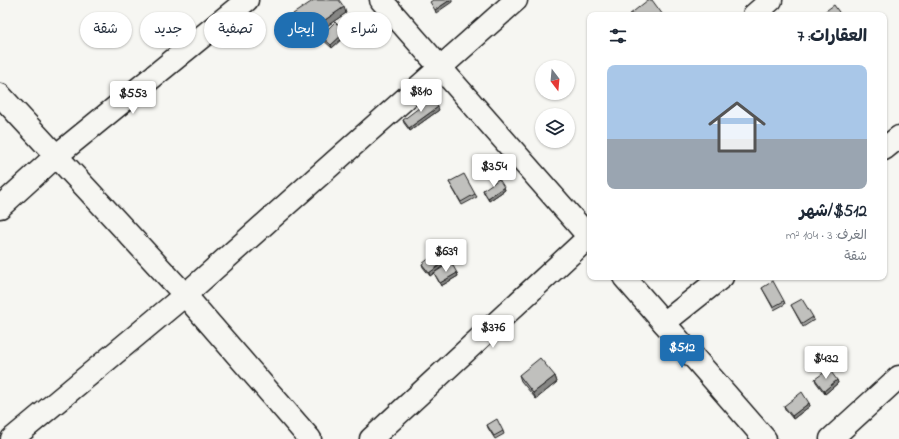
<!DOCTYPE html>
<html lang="ar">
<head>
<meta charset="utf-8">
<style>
  :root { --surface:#fff; --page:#f2f2f3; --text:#1f2937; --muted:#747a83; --line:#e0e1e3; --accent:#1f6fb2 }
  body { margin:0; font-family:"Indie Flower","Playpen Sans Arabic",sans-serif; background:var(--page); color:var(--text); direction:rtl; height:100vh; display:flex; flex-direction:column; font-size:15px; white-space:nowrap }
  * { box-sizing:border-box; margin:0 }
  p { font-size:13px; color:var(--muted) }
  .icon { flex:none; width:22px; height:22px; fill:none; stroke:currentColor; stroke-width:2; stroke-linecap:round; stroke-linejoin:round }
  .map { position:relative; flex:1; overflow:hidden; direction:ltr }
  .drawer { position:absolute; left:587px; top:12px; width:300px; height:268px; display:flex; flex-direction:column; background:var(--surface); border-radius:8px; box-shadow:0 1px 3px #0004; direction:rtl }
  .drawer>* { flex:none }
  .banner { position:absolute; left:12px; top:12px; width:380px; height:36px; direction:rtl; display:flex; gap:8px }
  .needle { width:26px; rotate:164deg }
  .fabs { position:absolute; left:535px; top:60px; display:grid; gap:8px }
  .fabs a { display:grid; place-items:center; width:40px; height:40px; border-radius:50%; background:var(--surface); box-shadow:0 1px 3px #0004; font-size:20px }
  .price { position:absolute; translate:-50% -34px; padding:0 9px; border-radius:4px; background:#fff; color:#222; font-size:13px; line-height:26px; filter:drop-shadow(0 1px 2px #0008) }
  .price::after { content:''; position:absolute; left:50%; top:24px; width:12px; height:9px; margin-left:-6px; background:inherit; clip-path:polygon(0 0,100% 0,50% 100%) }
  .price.on { background:var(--accent); color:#fff }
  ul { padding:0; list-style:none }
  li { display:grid; align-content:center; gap:8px; height:212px; padding:0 20px }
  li+li { border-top:1px solid var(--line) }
  li span { display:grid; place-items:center; height:124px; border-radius:8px; color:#555 }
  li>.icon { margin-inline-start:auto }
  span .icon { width:72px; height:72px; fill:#fffc; stroke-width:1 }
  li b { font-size:17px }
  h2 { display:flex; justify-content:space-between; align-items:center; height:48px; padding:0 20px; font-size:17px }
  .pill { padding:0 14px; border-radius:18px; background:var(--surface); box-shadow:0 1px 3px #0004; font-size:14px; line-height:36px }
  .pill.on { background:var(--accent); color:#fff }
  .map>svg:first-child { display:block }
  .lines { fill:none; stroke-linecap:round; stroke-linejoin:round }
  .street-casing { stroke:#1c1c1c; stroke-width:25 }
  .street { stroke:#f6f6f2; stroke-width:22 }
  .wall { fill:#a5a5a3; stroke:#1c1c1c }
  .shaded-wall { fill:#868684; stroke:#1c1c1c }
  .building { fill:#c0c0bd; stroke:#1c1c1c }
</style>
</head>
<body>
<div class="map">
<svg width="899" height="439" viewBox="0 0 899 439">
  <rect width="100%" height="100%" fill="#f6f6f2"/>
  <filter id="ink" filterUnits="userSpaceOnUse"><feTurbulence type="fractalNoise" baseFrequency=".025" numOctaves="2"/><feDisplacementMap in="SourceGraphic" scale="8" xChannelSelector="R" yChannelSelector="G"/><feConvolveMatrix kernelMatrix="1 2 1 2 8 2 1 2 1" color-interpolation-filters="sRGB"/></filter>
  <g filter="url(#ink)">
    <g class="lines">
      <!-- street casing -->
      <g class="street-casing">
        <g id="street">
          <path d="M 381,0 L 590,238"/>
          <path d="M 754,15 L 771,0"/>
          <path d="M 0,95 L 185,295 L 310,439"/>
          <path d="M 884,149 L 899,137"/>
          <path d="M 0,207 L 56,156 L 247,0"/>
          <path d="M 624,277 L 765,439"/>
          <path d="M 664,323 L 722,277"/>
          <path d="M 12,439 L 185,295 L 516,0"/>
          <path d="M 371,439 L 590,236"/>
          <path d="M 831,439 L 899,377"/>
        </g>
      </g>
      <!-- street -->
      <use href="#street" class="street"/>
    </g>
    <!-- wall -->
    <g class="wall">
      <path d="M 346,13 L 308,39 L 296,20 L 293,14 Z"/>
      <path d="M 346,35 L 332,48 L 322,39 L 321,36 Z"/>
      <path d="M 439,110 L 410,131 L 404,123 L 403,120 Z"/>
      <path d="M 449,182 L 475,194 L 477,197 L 462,205 Z"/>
      <path d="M 504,187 L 505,190 L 489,201 L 484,193 L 483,190 Z"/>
      <path d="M 448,262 L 439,269 L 457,273 L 458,276 L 441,286 L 434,273 L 430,276 L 423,267 L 422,264 Z"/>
      <path d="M 762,288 L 784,301 L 785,304 L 774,310 Z"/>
      <path d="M 791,305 L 813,317 L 814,320 L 803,327 Z"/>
      <path d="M 519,375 L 555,376 L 557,382 L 536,399 L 521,381 Z"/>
      <path d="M 815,379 L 837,380 L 838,383 L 825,394 L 816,382 Z"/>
      <path d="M 809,403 L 810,406 L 793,419 L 785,409 L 784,406 Z"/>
      <path d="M 487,425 L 503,431 L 504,434 L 495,439 L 488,428 Z"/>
    </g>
    <!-- shaded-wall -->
    <g class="shaded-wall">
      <path d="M 450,0 L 452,0 L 452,2 L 436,13 L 435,10 Z"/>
      <path d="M 344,7 L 346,13 L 308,39 L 306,33 Z"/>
      <path d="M 345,32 L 346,35 L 332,48 L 331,45 Z"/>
      <path d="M 438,107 L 439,110 L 410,131 L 409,128 Z"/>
      <path d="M 504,187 L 505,190 L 489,201 L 488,198 Z"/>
      <path d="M 447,260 L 448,262 L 430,276 L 429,273 Z"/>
      <path d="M 457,273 L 458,276 L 441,286 L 440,283 Z"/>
      <path d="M 555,376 L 557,382 L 536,399 L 533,393 Z"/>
      <path d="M 837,380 L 838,383 L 825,394 L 824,391 Z"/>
      <path d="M 809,403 L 810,406 L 793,419 L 792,416 Z"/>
    </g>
    <!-- building -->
    <g class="building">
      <path d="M 314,0 L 339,0 L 344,7 L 306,33 L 293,14 Z"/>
      <path d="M 433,0 L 450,0 L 435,10 L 430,2 Z"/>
      <path d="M 648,0 L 652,0 L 663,15 L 629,15 Z"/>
      <path d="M 834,5 L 841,15 L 820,15 Z"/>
      <path d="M 335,22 L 345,32 L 331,45 L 321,36 Z"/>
      <path d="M 432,98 L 438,107 L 409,128 L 403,120 Z"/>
      <path d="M 464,174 L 475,194 L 461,202 L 449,182 Z"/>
      <path d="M 499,179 L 504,187 L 488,198 L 483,190 Z"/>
      <path d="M 440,250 L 447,260 L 429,273 L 422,264 Z"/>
      <path d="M 451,262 L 457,273 L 440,283 L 434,273 Z"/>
      <path d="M 773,281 L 784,301 L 773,307 L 762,288 Z"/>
      <path d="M 802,299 L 813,317 L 802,324 L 791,305 Z"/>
      <path d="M 540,358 L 555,376 L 533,393 L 519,375 Z"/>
      <path d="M 829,369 L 837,380 L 824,391 L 815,379 Z"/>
      <path d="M 802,392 L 809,403 L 792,416 L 784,406 Z"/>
      <path d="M 497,419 L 503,431 L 494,436 L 487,425 Z"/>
    </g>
  </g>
</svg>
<div class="fabs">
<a><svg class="needle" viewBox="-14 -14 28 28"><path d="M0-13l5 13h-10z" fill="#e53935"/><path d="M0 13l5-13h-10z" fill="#747a83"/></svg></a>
<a><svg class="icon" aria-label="layers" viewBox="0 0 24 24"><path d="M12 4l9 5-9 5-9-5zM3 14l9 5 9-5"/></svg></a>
</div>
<b class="price" style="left:421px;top:113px">$810</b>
<b class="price" style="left:133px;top:115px">$553</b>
<b class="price" style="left:494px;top:188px">$354</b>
<b class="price" style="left:446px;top:273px">$639</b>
<b class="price" style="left:493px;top:349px">$376</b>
<b class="price on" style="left:682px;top:369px">$512</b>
<b class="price" style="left:826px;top:380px">$432</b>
<div class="banner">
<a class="pill">شراء</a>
<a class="pill on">إيجار</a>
<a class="pill">تصفية</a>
<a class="pill">جديد</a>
<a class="pill">شقة</a>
</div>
<section class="drawer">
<h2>العقارات: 7<svg class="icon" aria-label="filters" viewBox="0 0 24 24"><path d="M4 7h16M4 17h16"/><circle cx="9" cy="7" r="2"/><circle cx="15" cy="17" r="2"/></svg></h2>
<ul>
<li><span style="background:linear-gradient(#a9c7e8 60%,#9aa5b1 0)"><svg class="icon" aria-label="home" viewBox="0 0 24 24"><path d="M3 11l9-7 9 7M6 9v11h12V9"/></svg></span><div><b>$512/شهر</b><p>الغرف: 3 · 104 m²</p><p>شقة</p></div></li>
</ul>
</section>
</div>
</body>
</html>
